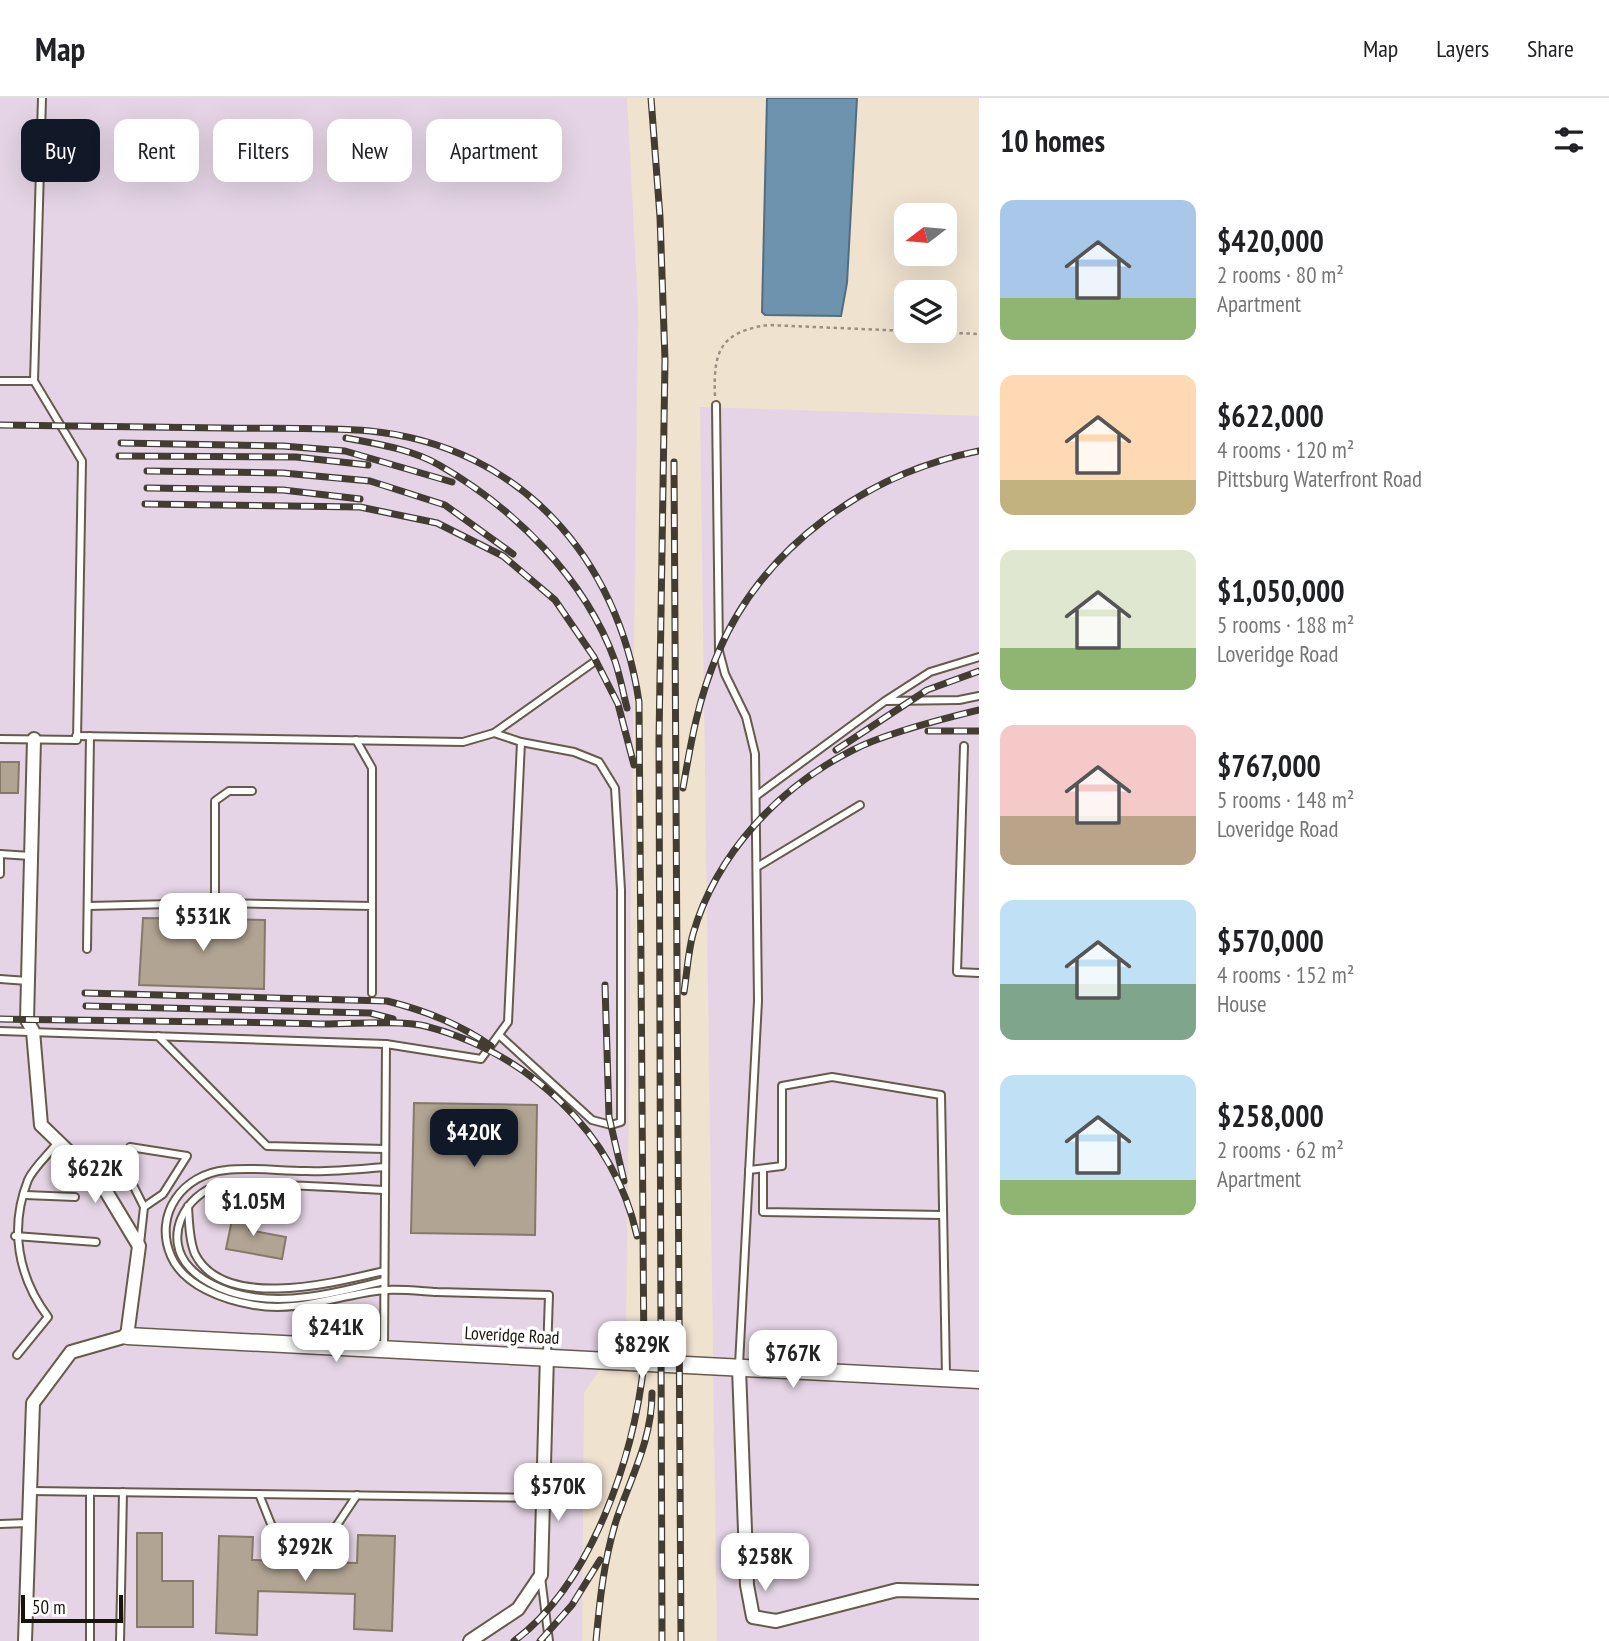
<!DOCTYPE html>
<html lang="en">
<head>
<meta charset="utf-8">
<style>
  :root { --surface:#fff; --page:#f6f6f6; --text:#202124; --muted:#757577; --line:#e0e0e0; --accent:#111827 }
  body { margin:0; font-family:"PT Sans Narrow",sans-serif; background:var(--page); color:var(--text); height:100vh; display:flex; flex-direction:column; font-size:26px; white-space:nowrap }
  * { box-sizing:border-box; margin:0 }
  p { font-size:23px; color:var(--muted) }
  .icon { flex:none; width:38px; height:38px; fill:none; stroke:currentColor; stroke-width:2; stroke-linecap:round; stroke-linejoin:round }
  .map { position:relative; flex:1; overflow:hidden }
  .sheet { display:flex; flex-direction:column; background:var(--surface); width:630px }
  .sheet>* { flex:none }
  .guide { position:absolute; left:21px; top:21px; width:665px; height:63px; display:flex; gap:14px }
  .needle { width:46px; rotate:254deg }
  .buttons { position:absolute; left:894px; top:105px; display:grid; gap:14px }
  .buttons a { display:grid; place-items:center; width:63px; height:63px; border-radius:14px; background:var(--surface); box-shadow:0 7px 28px #0002; font-size:35px }
  .scale { position:absolute; left:21px; bottom:18px; width:102px; box-sizing:border-box; padding-left:7px; border:4px solid #18130d; border-top:0; font-size:19px; line-height:24px; white-space:nowrap; color:#18130d; -webkit-text-stroke:5px #fff; paint-order:stroke }
  .price { position:absolute; translate:-50% -60px; padding:0 16px; border-radius:14px; background:#fff; color:#222; font-size:23px; line-height:46px; filter:drop-shadow(0 2px 4px #0008) }
  .price::after { content:''; position:absolute; left:50%; top:42px; width:21px; height:16px; margin-left:-10px; background:inherit; clip-path:polygon(0 0,100% 0,50% 100%) }
  .price.on { background:var(--accent); color:#fff }
  ul { padding:0; list-style:none }
  li { display:flex; align-items:center; gap:21px; height:175px; padding:0 21px }
  li span { display:grid; place-items:center; flex:none; width:196px; height:140px; border-radius:14px; color:#555 }
  li>.icon { margin-inline-start:auto }
  span .icon { width:84px; height:84px; fill:#fffc; stroke-width:1 }
  li b { font-size:30px }
  h2 { display:flex; justify-content:space-between; align-items:center; height:84px; padding:0 21px; font-size:30px }
  .tag { padding:0 24px; border-radius:14px; background:var(--surface); box-shadow:0 7px 28px #0002; font-size:24px; line-height:63px }
  .tag.on { background:var(--accent); color:#fff }
  header { display:flex; align-items:center; gap:42px; box-sizing:border-box; height:98px; padding:0 35px; background:var(--surface); border-bottom:2px solid var(--line) }
  header strong { font-size:33px }
  nav { display:flex; gap:38px; margin-inline-start:auto; font-size:24px }
  main { display:flex; flex:1; min-height:0 }
  .map>svg:first-child { display:block }
  .industrial { fill:#e4d4e5 }
  .water { fill:#6e93af; stroke:#546d7e; stroke-width:2 }
  .building { fill:#b1a493; stroke:#867969; stroke-width:2 }
  .lines { fill:none; stroke-linecap:round; stroke-linejoin:round }
  .lane-casing { stroke:#665b4b; stroke-width:10 }
  .street-casing { stroke:#665b4b; stroke-width:16 }
  .secondary-casing { stroke:#665b4b; stroke-width:19 }
  .path { stroke:#9a9083; stroke-width:2.5; stroke-dasharray:3.5 3.5; stroke-linecap:butt }
  .lane { stroke:#fff; stroke-width:6 }
  .street { stroke:#fff; stroke-width:12 }
  .secondary { stroke:#fff; stroke-width:16 }
  .rail-casing { stroke:#423c33; stroke-width:7 }
  .rail { stroke:#fff; stroke-width:4.5; stroke-dasharray:13; stroke-linecap:butt }
  .labels { text-anchor:middle; dominant-baseline:central; stroke-width:7; stroke-linejoin:round; paint-order:stroke }
  .street-label { font-size:18px; fill:#18130d; stroke:#fff }
</style>
</head>
<body>
<header>
<strong>Map</strong>
<nav><a>Map</a><a>Layers</a><a>Share</a></nav>
</header>
<main>
<div class="map">
<svg width="979" height="1543" viewBox="0 0 979 1543">
  <rect width="100%" height="100%" fill="#efe2cf"/>
  <!-- industrial -->
  <g class="industrial">
    <path d="M 0,0 L 627,0 L 638,209 L 626,1234 L 584,1295 L 582,1543 L 0,1543 Z"/>
    <path d="M 700,309 L 979,318 L 979,1543 L 717,1543 Z"/>
  </g>
  <!-- water -->
  <path class="water" d="M 767,0 L 857,0 L 847,185 L 841,218 L 765,217 L 762,214 Z"/>
  <!-- building -->
  <g class="building">
    <path d="M 0,664 L 19,664 L 18,695 L 0,695 Z"/>
    <path d="M 143,820 L 265,822 L 264,891 L 139,887 Z"/>
    <path d="M 414,1005 L 537,1007 L 535,1137 L 411,1135 Z"/>
    <path d="M 234,1112 L 252,1116 L 249,1132 L 286,1139 L 282,1161 L 226,1151 Z"/>
    <path d="M 137,1435 L 162,1435 L 162,1483 L 193,1483 L 193,1529 L 137,1529 Z"/>
    <path d="M 358,1437 L 395,1438 L 392,1533 L 354,1531 L 355,1496 L 258,1493 L 257,1537 L 216,1535 L 219,1438 L 253,1439 L 252,1462 L 357,1465 Z"/>
  </g>
  <g class="lines">
    <!-- lane casing -->
    <g class="lane-casing">
      <g id="lane">
        <path d="M 0,283 L 34,283 L 42,0"/>
        <path d="M 716,307 L 719,553 L 725,576 L 746,619 L 755,656 L 758,903 L 739,1267"/>
        <path d="M 887,603 L 959,602 L 979,598"/>
        <path d="M 76,638 L 463,644 L 494,635 L 594,564"/>
        <path d="M 0,641 L 77,642 L 82,363 L 34,283"/>
        <path d="M 356,642 L 372,670 L 372,808"/>
        <path d="M 964,648 L 957,874 L 979,875"/>
        <path d="M 756,698 L 885,603 L 930,574 L 979,559"/>
        <path d="M 0,756 L 31,758"/>
        <path d="M 757,769 L 860,707"/>
        <path d="M 0,776 L 0,756"/>
        <path d="M 215,805 L 372,808 L 372,895"/>
        <path d="M 88,808 L 215,805 L 215,703 L 229,693 L 252,693"/>
        <path d="M 87,851 L 90,638"/>
        <path d="M 0,881 L 28,883"/>
        <path d="M 0,933 L 386,946 L 481,961 L 508,924 L 521,644 L 494,635"/>
        <path d="M 499,937 L 592,1022 L 611,1027 L 621,1024 L 621,792 L 615,690 L 599,664 L 574,654 L 521,644"/>
        <path d="M 158,938 L 267,1048 L 385,1051"/>
        <path d="M 385,1069 C 359,1071 332,1074 306,1073 C 280,1073 252,1069 226,1072 C 183,1076 153,1116 171,1158 C 184,1188 224,1202 254,1207 C 300,1215 340,1196 385,1192 C 402,1191 420,1193 437,1194 C 474,1195 511,1196 549,1197 L 547,1256"/>
        <path d="M 763,1071 L 763,1114 L 942,1117"/>
        <path d="M 749,1072 L 782,1068 L 782,988 L 832,979 L 941,997 L 946,1278"/>
        <path d="M 25,1097 L 75,1099"/>
        <path d="M 188,1108 C 189,1123 189,1142 195,1156 C 224,1214 337,1184 384,1173"/>
        <path d="M 15,1138 L 96,1144"/>
        <path d="M 140,1146 L 144,1109 L 132,1085 L 130,1049 L 187,1058 L 163,1096 L 144,1109"/>
        <path d="M 384,1183 C 338,1194 289,1208 242,1197 C 224,1193 203,1184 190,1170 C 162,1141 184,1096 220,1087 C 231,1085 245,1087 257,1087 C 300,1086 342,1090 385,1092"/>
        <path d="M 384,1250 L 386,946"/>
        <path d="M 17,1257 L 48,1219 C 18,1179 9,1130 28,1082 C 34,1069 49,1056 58,1044"/>
        <path d="M 30,1393 L 542,1400"/>
        <path d="M 259,1396 L 273,1431 L 291,1442 L 317,1443 L 333,1433 L 357,1397"/>
        <path d="M 0,1426 L 28,1425"/>
        <path d="M 541,1479 L 549,1543"/>
        <path d="M 90,1543 L 90,1394"/>
        <path d="M 120,1543 L 123,1394"/>
      </g>
    </g>
    <!-- street casing -->
    <g class="street-casing">
      <g id="street">
        <path d="M 739,1270 L 747,1487 L 753,1519 L 776,1523 L 897,1492 L 979,1494"/>
        <path d="M 25,1543 L 33,1305 L 71,1254 L 127,1238 L 139,1148 L 101,1085 L 41,1027 L 33,933 L 27,922 L 34,641"/>
        <path d="M 470,1543 L 518,1511 L 541,1477 L 547,1257"/>
      </g>
    </g>
    <!-- secondary casing -->
    <g class="secondary-casing">
      <path id="secondary" d="M 127,1238 L 979,1282"/>
    </g>
    <!-- path -->
    <path class="path" d="M 715,298 C 713,252 721,234 768,227 L 979,236"/>
    <!-- lane -->
    <use href="#lane" class="lane"/>
    <!-- street -->
    <use href="#street" class="street"/>
    <!-- secondary -->
    <use href="#secondary" class="secondary"/>
    <!-- rail casing -->
    <g class="rail-casing">
      <g id="rail">
        <path d="M 651,0 L 660,119 L 665,262 L 659,642 L 662,1543"/>
        <path d="M 0,327 C 74,328 148,329 222,330 C 271,331 322,329 370,333 C 520,348 618,460 639,604 L 644,1265 C 634,1358 592,1486 514,1543"/>
        <path d="M 346,340 C 377,346 411,351 439,367 C 514,410 585,480 615,563 C 620,578 623,594 627,610"/>
        <path d="M 121,345 L 283,348 L 345,353 L 452,384"/>
        <path d="M 119,358 L 296,359 L 368,367"/>
        <path d="M 674,364 L 681,1543"/>
        <path d="M 147,373 L 283,375 L 370,383 L 445,407 L 513,456"/>
        <path d="M 147,390 L 283,392 L 360,401"/>
        <path d="M 145,406 L 360,409 L 437,425 L 503,458 L 555,502 L 594,559 L 618,606 L 634,667"/>
        <path d="M 928,633 L 979,633"/>
        <path d="M 836,652 L 927,592 L 979,573"/>
        <path d="M 683,690 C 691,643 699,598 718,555 C 763,448 868,375 979,353"/>
        <path d="M 605,887 L 609,1019 L 624,1083"/>
        <path d="M 684,894 C 687,875 688,854 693,836 C 716,756 779,689 853,652 C 886,635 942,621 979,612"/>
        <path d="M 85,895 L 387,903 C 423,912 460,926 491,948"/>
        <path d="M 86,908 L 370,915 L 393,921"/>
        <path d="M 0,921 C 106,923 213,923 319,926 C 346,926 402,922 425,928 C 527,954 614,1034 637,1138"/>
        <path d="M 540,1543 L 572,1507 L 600,1462"/>
        <path d="M 596,1543 C 600,1500 604,1461 617,1420 C 632,1377 652,1341 652,1295"/>
      </g>
    </g>
    <!-- rail -->
    <use href="#rail" class="rail"/>
  </g>
  <g class="labels">
    <!-- street labels -->
    <g class="street-label">
      <text transform="translate(512 1237) rotate(3)">Loveridge Road</text>
    </g>
  </g>
</svg>
<div class="buttons">
<a><svg class="needle" viewBox="-14 -14 28 28"><path d="M0-13l5 13h-10z" fill="#e53935"/><path d="M0 13l5-13h-10z" fill="#757577"/></svg></a>
<a><svg class="icon" aria-label="layers" viewBox="0 0 24 24"><path d="M12 4l9 5-9 5-9-5zM3 14l9 5 9-5"/></svg></a>
</div>
<div class="scale">50 m</div>
<b class="price" style="left:203px;top:855px">$531K</b>
<b class="price on" style="left:474px;top:1071px">$420K</b>
<b class="price" style="left:95px;top:1107px">$622K</b>
<b class="price" style="left:253px;top:1140px">$1.05M</b>
<b class="price" style="left:336px;top:1266px">$241K</b>
<b class="price" style="left:642px;top:1283px">$829K</b>
<b class="price" style="left:793px;top:1292px">$767K</b>
<b class="price" style="left:558px;top:1425px">$570K</b>
<b class="price" style="left:305px;top:1485px">$292K</b>
<b class="price" style="left:765px;top:1495px">$258K</b>
<div class="guide">
<a class="tag on">Buy</a>
<a class="tag">Rent</a>
<a class="tag">Filters</a>
<a class="tag">New</a>
<a class="tag">Apartment</a>
</div>
</div>
<section class="sheet">
<h2>10 homes<svg class="icon" aria-label="filters" viewBox="0 0 24 24"><path d="M4 7h16M4 17h16"/><circle cx="9" cy="7" r="2"/><circle cx="15" cy="17" r="2"/></svg></h2>
<ul>
<li><span style="background:linear-gradient(#a9c7e8 70%,#8fb573 0)"><svg class="icon" aria-label="home" viewBox="0 0 24 24"><path d="M3 11l9-7 9 7M6 9v11h12V9"/></svg></span><div><b>$420,000</b><p>2 rooms · 80 m²</p><p>Apartment</p></div></li>
<li><span style="background:linear-gradient(#ffd9b3 75%,#c2b280 0)"><svg class="icon" aria-label="home" viewBox="0 0 24 24"><path d="M3 11l9-7 9 7M6 9v11h12V9"/></svg></span><div><b>$622,000</b><p>4 rooms · 120 m²</p><p>Pittsburg Waterfront Road</p></div></li>
<li><span style="background:linear-gradient(#dfe7d0 70%,#8fb573 0)"><svg class="icon" aria-label="home" viewBox="0 0 24 24"><path d="M3 11l9-7 9 7M6 9v11h12V9"/></svg></span><div><b>$1,050,000</b><p>5 rooms · 188 m²</p><p>Loveridge Road</p></div></li>
<li><span style="background:linear-gradient(#f6c9c9 65%,#b9a48a 0)"><svg class="icon" aria-label="home" viewBox="0 0 24 24"><path d="M3 11l9-7 9 7M6 9v11h12V9"/></svg></span><div><b>$767,000</b><p>5 rooms · 148 m²</p><p>Loveridge Road</p></div></li>
<li><span style="background:linear-gradient(#bfe0f5 60%,#7fa58c 0)"><svg class="icon" aria-label="home" viewBox="0 0 24 24"><path d="M3 11l9-7 9 7M6 9v11h12V9"/></svg></span><div><b>$570,000</b><p>4 rooms · 152 m²</p><p>House</p></div></li>
<li><span style="background:linear-gradient(#bfe0f5 75%,#8fb573 0)"><svg class="icon" aria-label="home" viewBox="0 0 24 24"><path d="M3 11l9-7 9 7M6 9v11h12V9"/></svg></span><div><b>$258,000</b><p>2 rooms · 62 m²</p><p>Apartment</p></div></li>
</ul>
</section>
</main>
</body>
</html>
